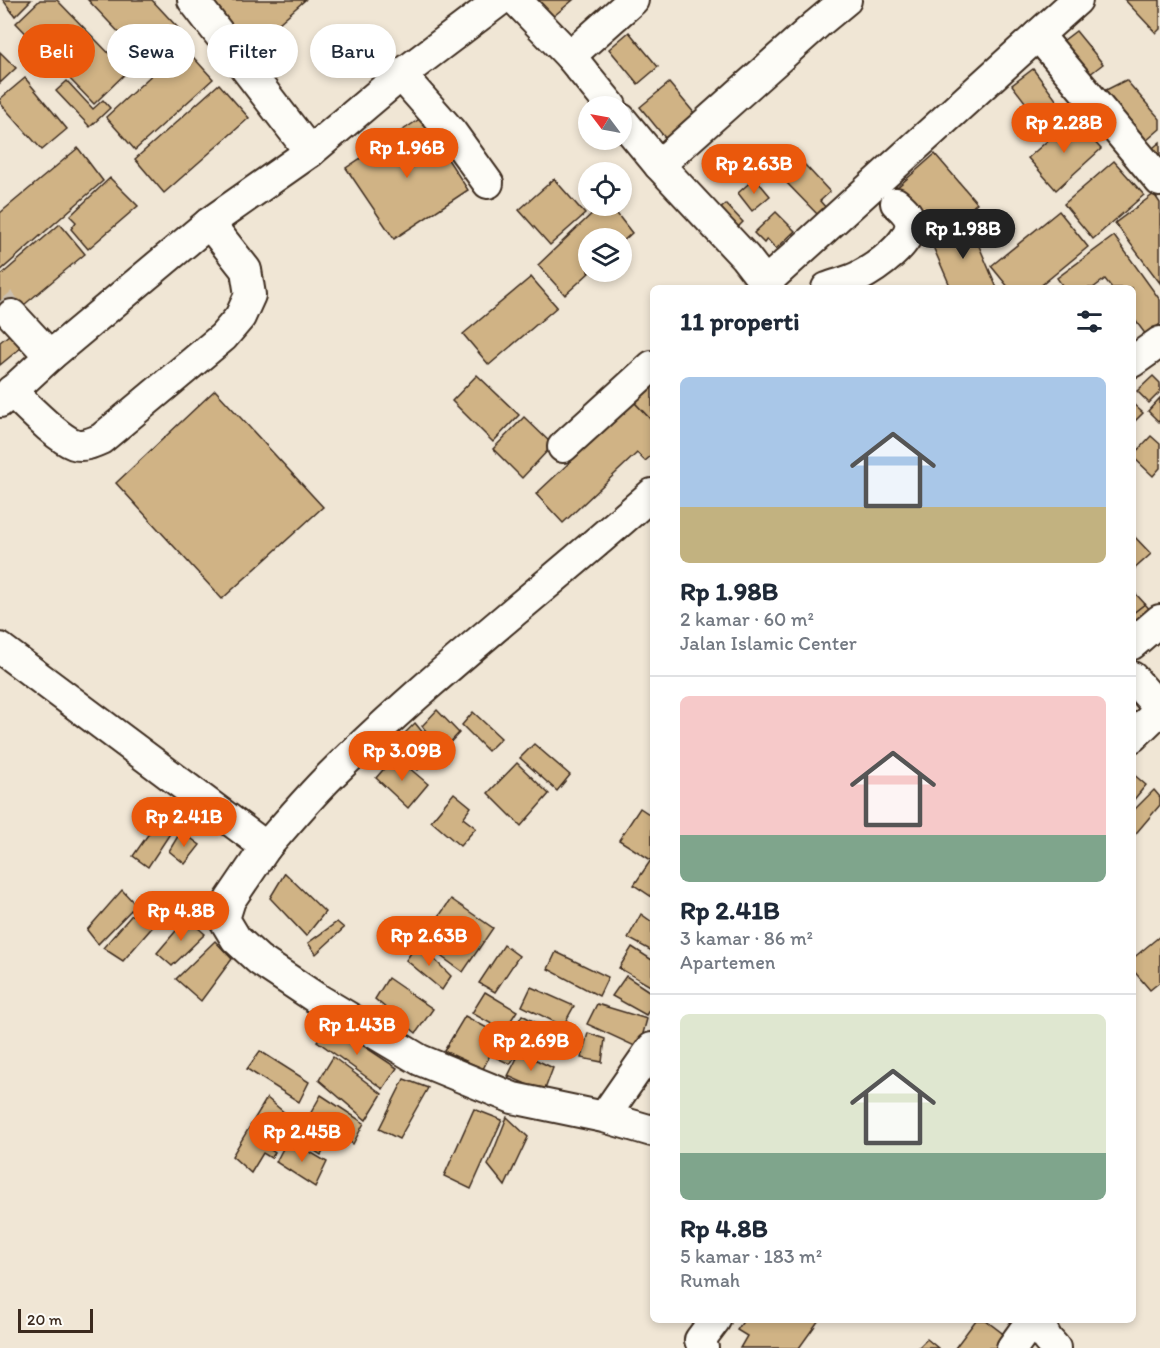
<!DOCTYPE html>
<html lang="id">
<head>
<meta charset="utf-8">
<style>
  :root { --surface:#fff; --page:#f2f2f3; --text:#1f2937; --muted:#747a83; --line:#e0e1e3; --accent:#ea580c }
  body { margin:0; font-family:Itim,sans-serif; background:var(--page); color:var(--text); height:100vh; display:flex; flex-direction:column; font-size:22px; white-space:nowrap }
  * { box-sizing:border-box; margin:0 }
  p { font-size:20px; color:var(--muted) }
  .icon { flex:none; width:33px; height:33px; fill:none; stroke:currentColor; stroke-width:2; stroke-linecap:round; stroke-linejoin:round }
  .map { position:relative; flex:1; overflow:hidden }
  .details { position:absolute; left:650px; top:285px; width:486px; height:1038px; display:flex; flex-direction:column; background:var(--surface); border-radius:9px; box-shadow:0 3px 9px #0003 }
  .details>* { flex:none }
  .hud { position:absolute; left:18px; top:24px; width:542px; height:54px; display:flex; gap:12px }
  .needle { width:39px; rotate:302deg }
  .tools { position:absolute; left:578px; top:96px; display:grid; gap:12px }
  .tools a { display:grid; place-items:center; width:54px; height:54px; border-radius:50%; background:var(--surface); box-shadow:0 3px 9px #0003; font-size:30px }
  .scale { position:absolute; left:18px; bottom:15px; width:75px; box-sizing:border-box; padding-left:6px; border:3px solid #3b2a1e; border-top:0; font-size:16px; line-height:21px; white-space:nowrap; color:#3b2a1e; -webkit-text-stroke:4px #fdfcf7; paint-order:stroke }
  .price { position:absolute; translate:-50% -51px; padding:0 14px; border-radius:21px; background:var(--accent); color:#fff; font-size:20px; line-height:39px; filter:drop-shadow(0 2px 3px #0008) }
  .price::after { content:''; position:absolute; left:50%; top:36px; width:18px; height:14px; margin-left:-9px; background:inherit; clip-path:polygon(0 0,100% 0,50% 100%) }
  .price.active { background:#222; color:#fff }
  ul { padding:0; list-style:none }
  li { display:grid; align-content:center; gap:12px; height:318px; padding:0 30px }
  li+li { border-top:2px solid var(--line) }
  li span { display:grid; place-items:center; height:186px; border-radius:9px; color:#555 }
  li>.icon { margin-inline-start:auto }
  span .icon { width:108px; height:108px; fill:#fffc; stroke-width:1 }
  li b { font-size:26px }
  h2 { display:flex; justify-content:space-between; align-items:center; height:72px; padding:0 30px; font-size:26px }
  .pill { padding:0 21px; border-radius:27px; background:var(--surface); box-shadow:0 3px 9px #0003; font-size:21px; line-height:54px }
  .pill.active { background:var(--accent); color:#fff }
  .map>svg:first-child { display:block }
  .building { fill:#d0b385; stroke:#3b2a1e; stroke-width:1.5 }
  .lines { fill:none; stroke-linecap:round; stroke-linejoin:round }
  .minor-tunnel { stroke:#ccc0b0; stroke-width:30; stroke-dasharray:30 15; stroke-linecap:butt }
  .minor-casing { stroke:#3b2a1e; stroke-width:34 }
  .minor { stroke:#fdfcf7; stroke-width:30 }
</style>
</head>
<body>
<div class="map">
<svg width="1160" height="1348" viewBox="0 0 1160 1348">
  <rect width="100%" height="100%" fill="#f0e6d5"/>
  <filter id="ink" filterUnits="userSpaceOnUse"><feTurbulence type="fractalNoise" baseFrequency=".0167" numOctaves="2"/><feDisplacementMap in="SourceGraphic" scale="12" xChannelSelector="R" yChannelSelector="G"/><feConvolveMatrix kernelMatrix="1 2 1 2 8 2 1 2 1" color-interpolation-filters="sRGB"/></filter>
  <g filter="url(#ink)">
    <!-- building -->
    <g class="building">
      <path d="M 3,0 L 31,0 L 15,16 Z"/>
      <path d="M 40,0 L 57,0 L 127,72 L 94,104 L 16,23 Z"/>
      <path d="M 88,0 L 152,0 L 179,29 L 146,61 Z"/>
      <path d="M 210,0 L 305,0 L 252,47 Z"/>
      <path d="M 533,0 L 573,0 L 549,20 Z"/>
      <path d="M 1125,0 L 1160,0 L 1160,29 L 1156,33 Z"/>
      <path d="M 1076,31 L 1103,64 L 1085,78 L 1059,44 Z"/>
      <path d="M 629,32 L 658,67 L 638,84 L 609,49 Z"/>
      <path d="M 183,46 L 213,79 L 135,150 L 106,117 Z"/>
      <path d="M 0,52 L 16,68 L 0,83 Z"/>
      <path d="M 1033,69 L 1069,117 L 1048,132 L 1012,85 Z"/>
      <path d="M 25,78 L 67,129 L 42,150 L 0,103 L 0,99 Z"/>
      <path d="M 1126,80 L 1160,119 L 1160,129 L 1140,146 L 1096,95 Z"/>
      <path d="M 67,81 L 93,109 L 103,100 L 110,108 L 90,127 L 56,91 Z"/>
      <path d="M 669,83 L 695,114 L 666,139 L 640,107 Z"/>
      <path d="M 219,84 L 249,118 L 164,193 L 135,159 Z"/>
      <path d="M 421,118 L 468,190 L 394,239 L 346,168 Z"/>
      <path d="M 1073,118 L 1101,149 L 1056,190 L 1028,158 Z"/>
      <path d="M 1160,142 L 1160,167 L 1148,152 Z"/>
      <path d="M 78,148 L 103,181 L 0,271 L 0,213 Z"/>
      <path d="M 935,154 L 977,203 L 951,226 L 893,191 Z"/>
      <path d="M 1114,161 L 1144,195 L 1093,239 L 1064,204 Z"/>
      <path d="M 805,165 L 830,192 L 820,201 L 827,209 L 819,216 L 786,182 Z"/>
      <path d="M 110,178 L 138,206 L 88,249 L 71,229 L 76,222 L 70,216 Z"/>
      <path d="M 755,178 L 770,196 L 752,211 L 738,193 Z"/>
      <path d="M 554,179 L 585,214 L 550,245 L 519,210 Z"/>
      <path d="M 1154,194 L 1160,203 L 1160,283 L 1115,223 Z"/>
      <path d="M 726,204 L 743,222 L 736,229 L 719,210 Z"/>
      <path d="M 600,206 L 611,206 L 632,233 L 621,243 L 621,238 L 588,238 L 588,272 L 590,272 L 565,295 L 538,265 Z"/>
      <path d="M 1059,211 L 1088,247 L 1038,288 L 1009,288 L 991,266 Z"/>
      <path d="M 776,212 L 795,231 L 776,249 L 767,239 L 764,243 L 754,233 Z"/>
      <path d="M 60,224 L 85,254 L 0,325 L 0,276 Z"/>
      <path d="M 970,225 L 997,288 L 951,288 L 931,242 Z"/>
      <path d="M 1114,236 L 1160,300 L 1160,324 L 1146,335 L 1132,316 L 1132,288 L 1112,288 L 1105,279 L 1093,288 L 1064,288 L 1057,278 Z"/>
      <path d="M 531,277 L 557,307 L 489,365 L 463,334 Z"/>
      <path d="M 14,331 L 23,346 L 0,365 L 0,342 Z"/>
      <path d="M 477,375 L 519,415 L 493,442 L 452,401 Z"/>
      <path d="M 1153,376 L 1160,383 L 1160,392 L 1149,403 L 1137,391 Z"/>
      <path d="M 652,385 L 652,421 L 634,402 Z"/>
      <path d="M 215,390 L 323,507 L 222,599 L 116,483 Z"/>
      <path d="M 1160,398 L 1160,423 L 1148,411 Z"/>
      <path d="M 634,402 L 652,421 L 652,455 L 645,461 L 637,453 L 563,523 L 536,494 Z"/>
      <path d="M 1132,403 L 1143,413 L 1132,424 Z"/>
      <path d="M 524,417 L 553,445 L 522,478 L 493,449 Z"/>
      <path d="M 1151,436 L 1160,444 L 1160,468 L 1153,476 L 1132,456 Z"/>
      <path d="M 1132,534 L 1151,554 L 1132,571 Z"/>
      <path d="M 1135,593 L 1145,604 L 1132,614 L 1132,595 Z"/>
      <path d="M 1145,604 L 1152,612 L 1132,629 L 1132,614 Z"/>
      <path d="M 437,710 L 459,733 L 442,751 L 422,726 Z"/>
      <path d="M 473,712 L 501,738 L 488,751 L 462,725 Z"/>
      <path d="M 415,723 L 437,750 L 418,770 L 392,746 Z"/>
      <path d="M 534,744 L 570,775 L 557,791 L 520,758 Z"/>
      <path d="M 395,756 L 428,784 L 408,808 L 376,778 Z"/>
      <path d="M 517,763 L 549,794 L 521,826 L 488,793 Z"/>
      <path d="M 1132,773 L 1146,785 L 1132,802 Z"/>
      <path d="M 1154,790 L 1160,797 L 1160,805 L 1132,838 L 1132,812 Z"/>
      <path d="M 454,793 L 471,807 L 463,818 L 476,828 L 460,846 L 431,821 Z"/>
      <path d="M 640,808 L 652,816 L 652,897 L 634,885 L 651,860 L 619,840 Z"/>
      <path d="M 164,812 L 179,820 L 148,867 L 133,856 Z"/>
      <path d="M 181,831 L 200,845 L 185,864 L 169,851 Z"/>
      <path d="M 285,873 L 325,912 L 306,936 L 270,898 Z"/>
      <path d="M 122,890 L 136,905 L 98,944 L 87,930 Z"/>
      <path d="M 451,899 L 493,928 L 463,972 L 421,942 Z"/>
      <path d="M 137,909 L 156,923 L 123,961 L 103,948 Z"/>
      <path d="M 641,914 L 652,922 L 652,951 L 628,938 Z"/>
      <path d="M 187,918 L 205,934 L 172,966 L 157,953 Z"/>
      <path d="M 337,922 L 344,928 L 316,954 L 308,943 Z"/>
      <path d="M 1160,936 L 1160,982 L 1150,990 L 1132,969 L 1132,959 Z"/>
      <path d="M 215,941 L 232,959 L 201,1001 L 176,979 Z"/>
      <path d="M 418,943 L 451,976 L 442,990 L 406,960 Z"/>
      <path d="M 504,945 L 519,956 L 495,992 L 479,983 Z"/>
      <path d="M 632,947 L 652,960 L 652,987 L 619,968 Z"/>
      <path d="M 556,952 L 608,977 L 599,996 L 548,969 Z"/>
      <path d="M 626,976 L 652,993 L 652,1006 L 646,1015 L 612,996 Z"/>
      <path d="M 388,978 L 433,1009 L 416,1033 L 375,999 Z"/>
      <path d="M 531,987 L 574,1006 L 563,1026 L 522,1006 Z"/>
      <path d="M 485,992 L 517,1011 L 504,1031 L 472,1013 Z"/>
      <path d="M 597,1004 L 647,1019 L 639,1048 L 587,1024 Z"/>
      <path d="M 522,1015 L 555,1033 L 539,1056 L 521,1048 L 510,1064 L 497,1058 Z"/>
      <path d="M 465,1016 L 500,1035 L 483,1069 L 444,1051 Z"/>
      <path d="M 329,1023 L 397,1068 L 383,1089 L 317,1041 Z"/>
      <path d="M 588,1033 L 605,1039 L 602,1062 L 581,1058 Z"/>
      <path d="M 260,1051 L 309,1082 L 299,1102 L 247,1069 Z"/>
      <path d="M 520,1052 L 553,1068 L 544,1092 L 508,1076 Z"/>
      <path d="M 333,1057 L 382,1094 L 366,1120 L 319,1080 Z"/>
      <path d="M 404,1079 L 428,1088 L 399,1139 L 379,1129 Z"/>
      <path d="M 321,1095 L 364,1123 L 353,1144 L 309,1116 Z"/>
      <path d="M 267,1098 L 286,1114 L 267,1147 L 275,1153 L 271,1158 L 263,1153 L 251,1173 L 232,1156 Z"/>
      <path d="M 474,1109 L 502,1120 L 471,1189 L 444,1176 Z"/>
      <path d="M 302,1115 L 333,1135 L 321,1155 L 290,1135 Z"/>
      <path d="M 507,1117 L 528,1137 L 505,1186 L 488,1165 Z"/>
      <path d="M 288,1139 L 327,1162 L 315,1187 L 276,1162 Z"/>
      <path d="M 744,1320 L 819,1320 L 799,1348 L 740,1348 L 747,1336 L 737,1330 Z"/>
      <path d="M 976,1320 L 985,1320 L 1006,1336 L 997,1348 L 955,1348 Z"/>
      <path d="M 927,1339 L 938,1348 L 918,1348 Z"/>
    </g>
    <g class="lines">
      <!-- minor-tunnel -->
      <path class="minor-tunnel" d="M 0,301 L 12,315"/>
      <!-- minor casing -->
      <g class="minor-casing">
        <g id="minor">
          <path d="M 193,0 L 310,152"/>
          <path d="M 516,0 L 570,56 L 611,106"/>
          <path d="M 1038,35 L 1160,181"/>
          <path d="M 570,56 L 633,0"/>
          <path d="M 401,75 L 452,133 L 488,183"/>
          <path d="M 621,119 L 659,165 L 745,257 L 769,288"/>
          <path d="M 659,165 L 817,24 L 846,0"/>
          <path d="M 765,283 L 1038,35 L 1077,0"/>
          <path d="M 827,288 C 837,284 848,282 858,277 C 874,269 914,242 910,221 C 908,213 902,208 896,203"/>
          <path d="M 12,315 L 50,356"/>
          <path d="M 1132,362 L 1160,342"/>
          <path d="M 11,391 C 26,405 57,438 74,444 C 83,447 92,443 101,439 L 223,337 L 240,317 L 250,295 L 246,270 L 209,223"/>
          <path d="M 0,402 L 50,356 L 209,223 L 310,152 L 401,75 L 500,0"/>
          <path d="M 563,447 L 652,366"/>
          <path d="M 1132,644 L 1160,620"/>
          <path d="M 0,648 L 266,847 C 287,823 308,798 330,776 C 432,675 546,588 652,494"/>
          <path d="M 1132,677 L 1160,709"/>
          <path d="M 1132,737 L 1160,710"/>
          <path d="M 266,847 L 230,900 L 224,919 L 236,939 L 259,960 L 316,998 L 420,1060 L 513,1098 L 604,1117 L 652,1131"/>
          <path d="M 604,1117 L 652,1048"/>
          <path d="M 1037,1320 L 1047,1339 L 1055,1348"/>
          <path d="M 703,1348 L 700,1340 L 715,1320"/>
          <path d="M 1012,1348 L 1032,1320"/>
        </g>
      </g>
      <!-- minor -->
      <use href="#minor" class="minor"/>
    </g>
  </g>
</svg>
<div class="tools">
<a><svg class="needle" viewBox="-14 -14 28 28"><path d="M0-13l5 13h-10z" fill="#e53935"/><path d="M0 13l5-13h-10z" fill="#747a83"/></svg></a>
<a><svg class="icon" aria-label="locate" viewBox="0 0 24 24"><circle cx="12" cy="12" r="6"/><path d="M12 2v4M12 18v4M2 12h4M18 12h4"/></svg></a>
<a><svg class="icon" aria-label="layers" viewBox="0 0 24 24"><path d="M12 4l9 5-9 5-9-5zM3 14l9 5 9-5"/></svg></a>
</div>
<div class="scale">20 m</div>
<b class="price" style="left:1064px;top:154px">Rp 2.28B</b>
<b class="price" style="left:407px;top:179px">Rp 1.96B</b>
<b class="price" style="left:754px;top:195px">Rp 2.63B</b>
<b class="price active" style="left:963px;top:260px">Rp 1.98B</b>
<b class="price" style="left:402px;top:782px">Rp 3.09B</b>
<b class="price" style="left:184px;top:848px">Rp 2.41B</b>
<b class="price" style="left:181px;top:942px">Rp 4.8B</b>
<b class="price" style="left:429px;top:967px">Rp 2.63B</b>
<b class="price" style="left:357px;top:1056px">Rp 1.43B</b>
<b class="price" style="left:531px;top:1072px">Rp 2.69B</b>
<b class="price" style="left:302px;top:1163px">Rp 2.45B</b>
<div class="hud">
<a class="pill active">Beli</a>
<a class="pill">Sewa</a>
<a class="pill">Filter</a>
<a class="pill">Baru</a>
</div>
<section class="details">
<h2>11 properti<svg class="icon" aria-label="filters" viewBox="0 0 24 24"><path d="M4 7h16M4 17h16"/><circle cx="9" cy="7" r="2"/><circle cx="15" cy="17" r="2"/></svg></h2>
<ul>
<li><span style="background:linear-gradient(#a9c7e8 70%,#c2b280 0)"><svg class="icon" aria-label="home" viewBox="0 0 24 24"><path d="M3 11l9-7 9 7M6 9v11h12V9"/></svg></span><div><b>Rp 1.98B</b><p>2 kamar · 60 m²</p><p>Jalan Islamic Center</p></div></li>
<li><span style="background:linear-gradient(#f6c9c9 75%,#7fa58c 0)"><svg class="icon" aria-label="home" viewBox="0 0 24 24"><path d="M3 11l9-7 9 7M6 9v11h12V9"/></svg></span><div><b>Rp 2.41B</b><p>3 kamar · 86 m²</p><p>Apartemen</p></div></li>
<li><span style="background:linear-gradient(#dfe7d0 75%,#7fa58c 0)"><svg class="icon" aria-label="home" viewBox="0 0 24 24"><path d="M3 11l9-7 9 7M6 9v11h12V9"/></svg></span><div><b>Rp 4.8B</b><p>5 kamar · 183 m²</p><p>Rumah</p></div></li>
</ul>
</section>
</div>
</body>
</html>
